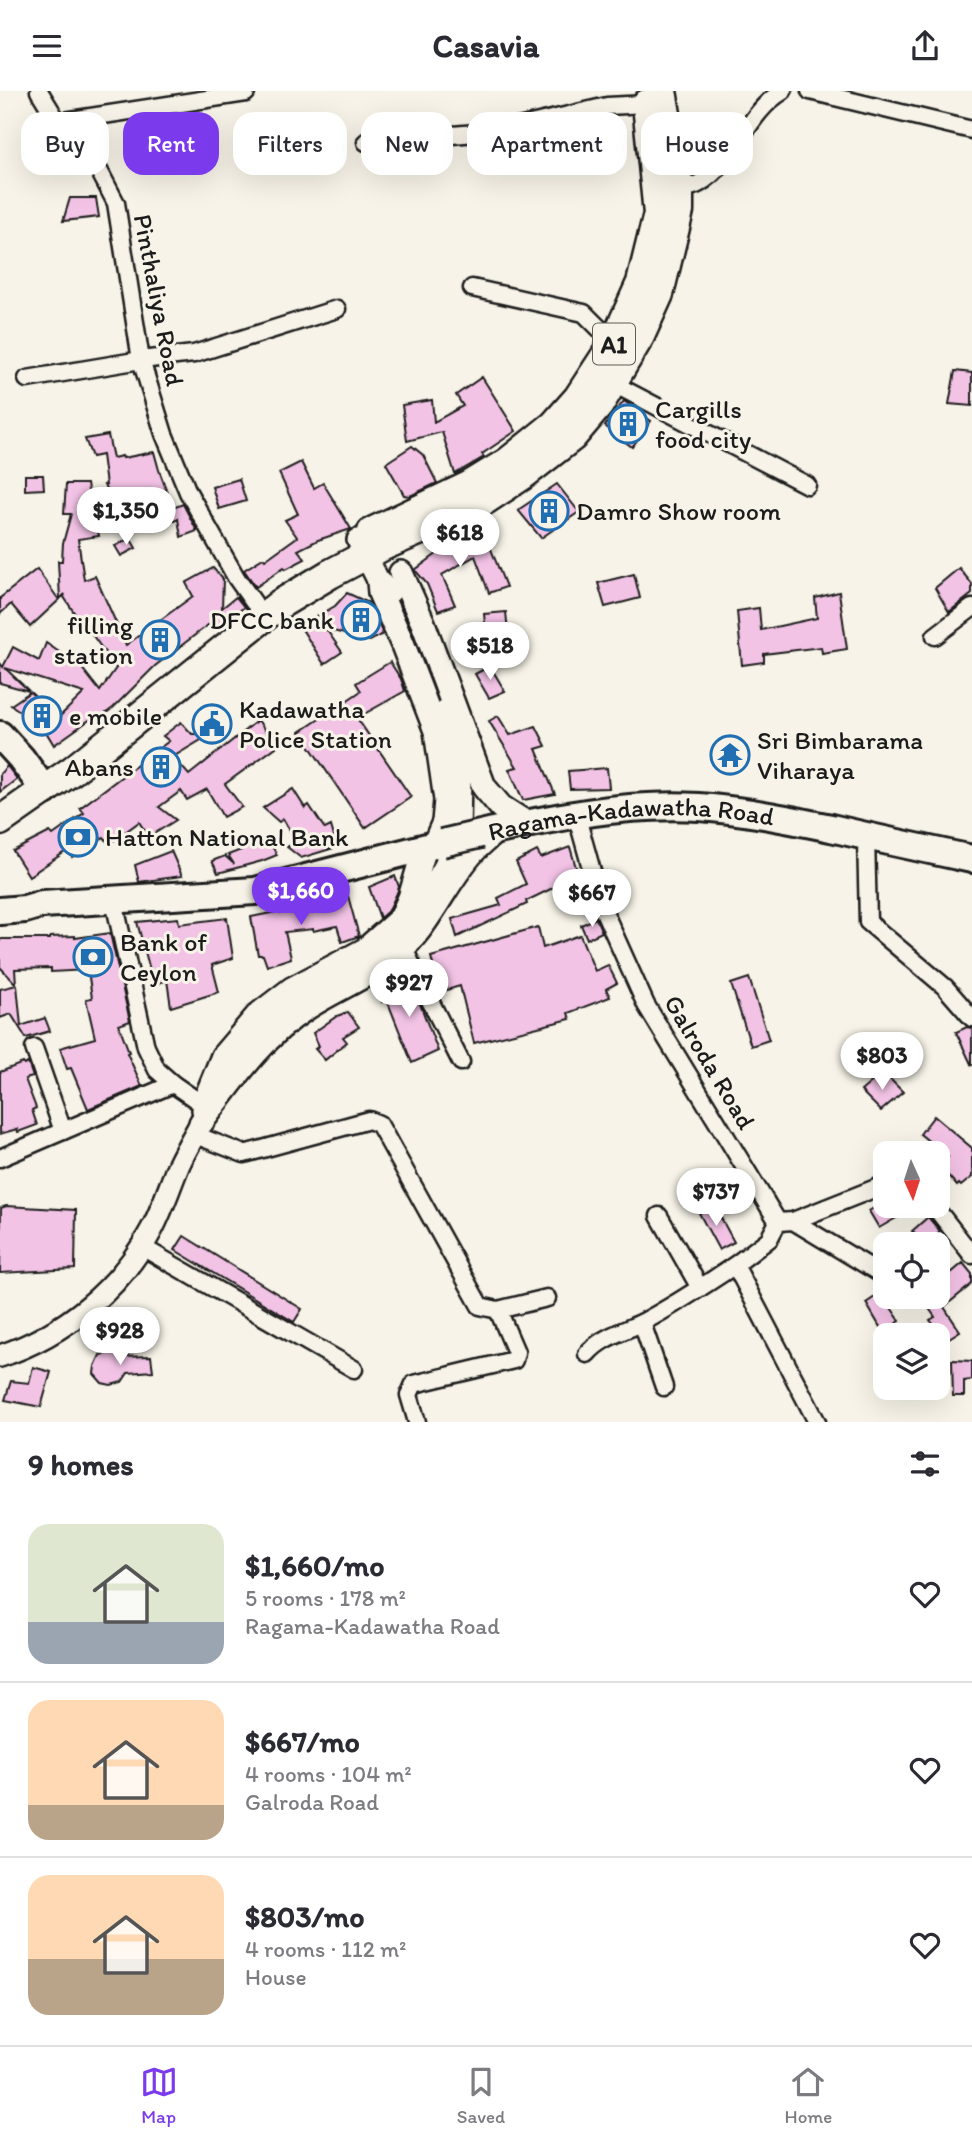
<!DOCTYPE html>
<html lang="en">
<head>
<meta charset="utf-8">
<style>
  :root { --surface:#fff; --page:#f2f2f3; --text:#2b2b33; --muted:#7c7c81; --line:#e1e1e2; --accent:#7c3aed }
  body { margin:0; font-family:Itim,sans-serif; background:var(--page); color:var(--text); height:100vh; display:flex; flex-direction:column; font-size:26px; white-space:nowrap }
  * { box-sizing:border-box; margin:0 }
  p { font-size:23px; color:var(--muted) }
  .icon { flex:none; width:38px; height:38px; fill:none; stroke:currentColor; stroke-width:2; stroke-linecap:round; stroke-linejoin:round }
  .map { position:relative; height:1331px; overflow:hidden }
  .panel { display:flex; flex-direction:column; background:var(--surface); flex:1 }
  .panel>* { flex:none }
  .guide { position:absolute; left:21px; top:21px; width:931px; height:63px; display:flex; gap:14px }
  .needle { width:46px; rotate:177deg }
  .controls { position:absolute; left:873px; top:1050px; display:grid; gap:14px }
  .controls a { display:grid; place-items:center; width:77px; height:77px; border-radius:14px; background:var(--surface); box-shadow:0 7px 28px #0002; font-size:35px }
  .price { position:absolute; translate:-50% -60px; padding:0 16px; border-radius:24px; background:#fff; color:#222; font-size:23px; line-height:46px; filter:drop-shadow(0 2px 4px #0008) }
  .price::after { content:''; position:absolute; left:50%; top:42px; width:21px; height:16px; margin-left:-10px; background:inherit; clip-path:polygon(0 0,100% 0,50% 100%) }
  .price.active { background:var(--accent); color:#fff }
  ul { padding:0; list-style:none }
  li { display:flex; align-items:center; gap:21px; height:175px; padding:0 28px }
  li+li { border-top:2px solid var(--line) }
  li span { display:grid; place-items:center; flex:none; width:196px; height:140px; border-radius:21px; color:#555 }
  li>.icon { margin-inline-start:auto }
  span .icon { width:84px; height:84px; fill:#fffc; stroke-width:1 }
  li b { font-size:30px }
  h2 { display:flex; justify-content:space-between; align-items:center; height:84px; padding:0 28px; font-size:30px }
  .chip { padding:0 24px; border-radius:21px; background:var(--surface); box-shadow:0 7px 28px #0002; font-size:24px; line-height:63px }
  .chip.active { background:var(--accent); color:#fff }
  header { display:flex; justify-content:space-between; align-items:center; height:91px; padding:0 28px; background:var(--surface); font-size:32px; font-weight:800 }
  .tabs { display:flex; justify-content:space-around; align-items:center; height:98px; border-top:2px solid var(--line); background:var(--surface); font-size:19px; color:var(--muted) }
  .tabs a { display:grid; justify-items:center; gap:4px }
  .tabs .active { color:var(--accent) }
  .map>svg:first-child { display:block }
  .building { fill:#f3c3e6; stroke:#1c1c1c; stroke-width:2 }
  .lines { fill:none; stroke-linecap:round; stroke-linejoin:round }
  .minor-casing { stroke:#1c1c1c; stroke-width:21 }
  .tertiary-casing { stroke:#1c1c1c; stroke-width:26 }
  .secondary-casing { stroke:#1c1c1c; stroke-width:28 }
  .primary-casing { stroke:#1c1c1c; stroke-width:32 }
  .trunk-casing { stroke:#1c1c1c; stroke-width:33 }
  .minor { stroke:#f7f3e8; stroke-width:16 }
  .tertiary { stroke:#f7f3e8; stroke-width:21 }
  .secondary { stroke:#f7f3e8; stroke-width:23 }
  .primary { stroke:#f7f3e8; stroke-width:26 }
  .trunk { stroke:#f7f3e8; stroke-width:28 }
  .primary-bridge-casing { stroke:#1c1c1c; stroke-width:32; stroke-linecap:butt }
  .primary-bridge { stroke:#f7f3e8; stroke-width:26 }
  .labels { text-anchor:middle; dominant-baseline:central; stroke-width:6; stroke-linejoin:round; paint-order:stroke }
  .shield { fill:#f7f3e8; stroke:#5e5c59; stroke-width:2 }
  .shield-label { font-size:24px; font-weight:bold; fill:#1c1c1c }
  .street-label { font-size:26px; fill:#1c1c1c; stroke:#f7f3e8 }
  .poi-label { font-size:26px; fill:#1c1c1c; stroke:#f7f3e8; text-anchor:start }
</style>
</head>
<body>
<header><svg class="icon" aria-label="menu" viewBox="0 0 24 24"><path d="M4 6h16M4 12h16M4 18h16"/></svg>Casavia<svg class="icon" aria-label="share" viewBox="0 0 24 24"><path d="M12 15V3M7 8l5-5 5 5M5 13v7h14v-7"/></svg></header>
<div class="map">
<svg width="972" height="1331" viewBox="0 0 972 1331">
  <rect width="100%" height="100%" fill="#f7f3e8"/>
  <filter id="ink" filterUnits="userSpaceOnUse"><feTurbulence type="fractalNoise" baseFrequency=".0143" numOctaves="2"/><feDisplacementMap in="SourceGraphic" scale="14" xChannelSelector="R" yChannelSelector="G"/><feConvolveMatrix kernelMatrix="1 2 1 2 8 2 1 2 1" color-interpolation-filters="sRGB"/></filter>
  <g filter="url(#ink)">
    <!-- building -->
    <g class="building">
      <path d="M 70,107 L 96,107 L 99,126 L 63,130 Z"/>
      <path d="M 955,280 L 972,282 L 972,315 L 949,313 Z"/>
      <path d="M 482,286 L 516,340 L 482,363 L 484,366 L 455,383 L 442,341 L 407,350 L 402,314 L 432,309 L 434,331 L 463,315 L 456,304 Z"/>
      <path d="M 624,310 L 651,330 L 632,356 L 605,335 Z"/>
      <path d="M 108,344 L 113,367 L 122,365 L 123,367 L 154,361 L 159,379 L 173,417 L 183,413 L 197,440 L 181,446 L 178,428 L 174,430 L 168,420 L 170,419 L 121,435 L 104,394 L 106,394 L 102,364 L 92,366 L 85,348 Z"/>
      <path d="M 412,355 L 423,364 L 437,392 L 410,405 L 404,404 L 386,372 Z"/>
      <path d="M 301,371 L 314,397 L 323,392 L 351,438 L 318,449 L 298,459 L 305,468 L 286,478 L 284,476 L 256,496 L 244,479 L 263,467 L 265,469 L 297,446 L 285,429 L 298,423 L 279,382 Z"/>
      <path d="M 25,384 L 43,384 L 44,398 L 25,399 Z"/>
      <path d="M 239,388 L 246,410 L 219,418 L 212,396 Z"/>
      <path d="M 66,393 L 87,393 L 90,410 L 89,410 L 88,429 L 96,430 L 99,445 L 78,448 L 84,489 L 95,485 L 126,554 L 193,505 L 186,492 L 213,477 L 223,488 L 222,517 L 236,506 L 244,516 L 226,531 L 225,529 L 211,539 L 208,534 L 155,575 L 113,617 L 98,628 L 95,625 L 54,654 L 43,636 L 11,614 L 30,601 L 58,627 L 84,602 L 5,577 L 29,600 L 0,592 L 0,572 L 3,576 L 13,556 L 39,570 L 46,552 L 81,576 L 100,600 L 116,577 L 83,531 L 81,532 L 64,506 L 65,503 L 60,508 L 58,470 L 62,470 L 63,452 L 71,423 L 64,423 Z"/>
      <path d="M 557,393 L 579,421 L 541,447 L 518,419 Z"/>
      <path d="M 485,443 L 506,496 L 489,502 L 475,465 L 442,484 L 455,514 L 438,520 L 427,493 L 415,479 L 438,462 L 457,451 L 460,455 Z"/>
      <path d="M 130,447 L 136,457 L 121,465 L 115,455 Z"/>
      <path d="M 959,477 L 972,493 L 972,503 L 949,521 L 935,497 Z"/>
      <path d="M 37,478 L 59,509 L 30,536 L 11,513 L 0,523 L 0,507 Z"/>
      <path d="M 634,483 L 640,507 L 605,516 L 598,492 Z"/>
      <path d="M 839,501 L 847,558 L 822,562 L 821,556 L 764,563 L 764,571 L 742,574 L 737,520 L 759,517 L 761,539 L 817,527 L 815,507 Z"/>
      <path d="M 347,502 L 369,512 L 383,543 L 370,550 L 326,538 L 342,561 L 324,573 L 300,535 L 335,515 Z"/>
      <path d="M 506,521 L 508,541 L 516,562 L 494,571 L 487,550 L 484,523 Z"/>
      <path d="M 390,571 L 401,588 L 405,600 L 357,627 L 411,706 L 365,737 L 300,641 L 361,600 L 356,592 Z"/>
      <path d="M 490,575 L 505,600 L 489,607 L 475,583 Z"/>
      <path d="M 498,625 L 510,644 L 536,635 L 546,655 L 536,658 L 555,703 L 523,709 L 509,678 L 517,676 L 489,630 Z"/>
      <path d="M 258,629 L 276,656 L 225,693 L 242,716 L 223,726 L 207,698 L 187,709 L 181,700 L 159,716 L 176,729 L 149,746 L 139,731 L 109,753 L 104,746 L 72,766 L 68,759 L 29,785 L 13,760 L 50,741 L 53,744 L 84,722 L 80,717 L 169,650 L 163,645 L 181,631 L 192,643 L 211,643 L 173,666 L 189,684 Z"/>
      <path d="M 7,675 L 17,688 L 0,701 L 0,683 Z"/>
      <path d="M 607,677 L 609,697 L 570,698 L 568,680 Z"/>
      <path d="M 293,698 L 305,717 L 309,714 L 325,738 L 331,735 L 337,756 L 301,767 L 287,756 L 297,751 L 283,728 L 279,731 L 263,717 Z"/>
      <path d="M 268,748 L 277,764 L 262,770 L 218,782 L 212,770 L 225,765 L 234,773 L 228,764 L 249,756 L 248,754 Z"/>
      <path d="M 570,756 L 582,797 L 562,806 L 559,794 L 526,810 L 527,813 L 457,846 L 452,828 L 501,814 L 498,807 L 526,793 L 516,771 L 537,760 L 541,767 Z"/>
      <path d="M 171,760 L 182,785 L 139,791 L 135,774 Z"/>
      <path d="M 395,785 L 399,796 L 397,802 L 389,819 L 380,827 L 369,796 Z"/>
      <path d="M 348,805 L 359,845 L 342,851 L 337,835 L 313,840 L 313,838 L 285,841 L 291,867 L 267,875 L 263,864 L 258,864 L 251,826 L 281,820 L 281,822 L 308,818 L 307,816 Z"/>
      <path d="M 178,827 L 179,833 L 227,827 L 233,867 L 212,874 L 219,901 L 171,916 L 167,889 L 154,894 L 137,831 Z"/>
      <path d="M 596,827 L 602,841 L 587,848 L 581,834 Z"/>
      <path d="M 538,836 L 543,857 L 580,844 L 595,880 L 608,874 L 617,892 L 606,898 L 610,906 L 568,922 L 570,928 L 474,952 L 460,895 L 440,901 L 431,866 Z"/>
      <path d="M 110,842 L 130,930 L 119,934 L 129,961 L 127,962 L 142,995 L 88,1018 L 71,977 L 67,978 L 60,957 L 95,947 L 86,908 L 92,907 L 88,879 L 51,881 L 51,877 L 15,878 L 16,893 L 0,876 L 0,848 L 50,848 L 50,846 L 75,845 L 75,847 Z"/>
      <path d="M 749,887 L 769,949 L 751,955 L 731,893 Z"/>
      <path d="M 407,888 L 420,913 L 438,960 L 412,972 L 387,909 L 382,911 L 375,898 L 391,889 L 392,891 Z"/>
      <path d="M 17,894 L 21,935 L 45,927 L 50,940 L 26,947 L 11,923 L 0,927 L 0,898 Z"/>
      <path d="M 348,921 L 359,936 L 343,946 L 347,951 L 325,969 L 315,958 L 319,955 L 313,942 L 337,925 Z"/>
      <path d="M 967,936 L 972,937 L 972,975 L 956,941 Z"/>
      <path d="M 23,972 L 24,974 L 28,972 L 33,986 L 25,988 L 36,1017 L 32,1019 L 37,1034 L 18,1041 L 17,1038 L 0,1043 L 0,981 Z"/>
      <path d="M 883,981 L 903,1001 L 881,1020 L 861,1000 Z"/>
      <path d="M 934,1025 L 972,1057 L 972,1086 L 961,1095 L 959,1093 L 957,1095 L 939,1074 L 948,1066 L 920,1043 Z"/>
      <path d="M 886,1109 L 886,1115 L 901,1115 L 905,1122 L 879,1137 L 869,1120 Z"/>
      <path d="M 714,1114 L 734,1151 L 719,1159 L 699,1122 Z"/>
      <path d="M 6,1115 L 76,1119 L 75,1178 L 0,1182 L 1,1117 Z"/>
      <path d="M 928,1126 L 940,1140 L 927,1151 L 922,1151 L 912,1140 Z"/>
      <path d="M 184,1145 L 302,1218 L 294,1231 L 175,1159 Z"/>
      <path d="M 963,1172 L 972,1183 L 972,1193 L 944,1216 L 960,1240 L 946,1249 L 930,1229 L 935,1226 L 921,1206 L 938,1206 L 938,1193 Z"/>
      <path d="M 881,1202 L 900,1230 L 883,1241 L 866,1212 Z"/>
      <path d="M 113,1261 L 120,1266 L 151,1265 L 153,1280 L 128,1282 L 122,1291 L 111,1294 L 102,1292 L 94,1283 L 95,1275 L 100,1264 Z"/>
      <path d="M 952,1269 L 972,1270 L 972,1289 L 964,1290 L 964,1305 L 953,1305 Z"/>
      <path d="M 33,1276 L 51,1281 L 41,1316 L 5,1309 L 11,1290 L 29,1292 Z"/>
    </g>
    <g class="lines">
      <!-- minor casing -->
      <g class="minor-casing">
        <g id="minor">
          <path d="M 39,0 L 58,31 L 93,68 L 116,112 L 141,269 L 164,343 L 188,401 L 237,488 L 254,512"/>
          <path d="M 810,0 L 972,39"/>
          <path d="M 58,31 L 246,2"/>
          <path d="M 366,51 L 501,40 L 607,15 L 647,13"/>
          <path d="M 679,98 C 686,97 694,96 700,92 C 735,71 747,21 783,0"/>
          <path d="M 472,197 L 584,222 L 614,252"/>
          <path d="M 27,288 L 141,269 L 194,263 L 337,218"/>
          <path d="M 612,292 L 807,394"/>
          <path d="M 935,545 L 972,517"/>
          <path d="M 576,723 L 602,816 L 646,914 L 778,1131 L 769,1148 L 735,1174 L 817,1331"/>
          <path d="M 866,745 L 868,831 L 945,896 L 972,927"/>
          <path d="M 114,810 L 146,956 L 157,979 L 173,993 L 205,1015"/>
          <path d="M 403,856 L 461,971"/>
          <path d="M 34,957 L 63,1040"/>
          <path d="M 193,1043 L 244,1063 L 369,1029 L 379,1033 L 480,1215 L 498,1219 L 547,1207"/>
          <path d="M 0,1067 L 173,993"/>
          <path d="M 934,1115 L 972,1164"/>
          <path d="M 659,1125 L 700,1197"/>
          <path d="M 793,1130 L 886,1186"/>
          <path d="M 778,1131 L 793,1130 L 886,1093"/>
          <path d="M 142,1156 L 354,1278"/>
          <path d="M 642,1232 L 664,1296"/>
          <path d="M 587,1263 C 601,1246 623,1241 643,1231 C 675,1214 705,1194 735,1174"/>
          <path d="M 417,1331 L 409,1304 L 414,1293 L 514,1269 L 516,1261 L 498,1219"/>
        </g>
      </g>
      <!-- tertiary casing -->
      <g class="tertiary-casing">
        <g id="tertiary">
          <path d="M 358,449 L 379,491 L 390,501"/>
          <path d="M 375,863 L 411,835 L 417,825 L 445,775 L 459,741 L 460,684 L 457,658 L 445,619"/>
          <path d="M 234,974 C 264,933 285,915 330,891"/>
          <path d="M 0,1265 C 64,1244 121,1197 152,1138 C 163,1117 170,1094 179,1073 C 188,1054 199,1036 209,1017"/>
        </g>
      </g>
      <!-- secondary casing -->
      <g class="secondary-casing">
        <g id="secondary">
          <path d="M 401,482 L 423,532 L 484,696 L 501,716 L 526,732"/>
          <path d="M 379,491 L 380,502 L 403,554 L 436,640 L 446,709 L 444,731 L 434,754"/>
          <path d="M 204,1019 L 206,1007 L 223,965 L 258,924 L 292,898 L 365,859 L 401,827 L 410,807 L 425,756"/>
          <path d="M 201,1032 C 232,991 261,947 305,918 C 338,896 375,884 404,856 C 433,827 447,790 473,761 C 480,753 489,747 496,739"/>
        </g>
      </g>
      <!-- primary casing -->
      <g class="primary-casing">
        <g id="primary">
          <path d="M 0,644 L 21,667 L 45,700"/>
          <path id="s1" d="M 481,743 C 553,726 625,712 699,716 C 743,719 787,728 831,737 C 878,748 925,758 972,768"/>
          <path d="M 0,820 L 25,818 L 42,813 L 255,800 L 442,752"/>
        </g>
      </g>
      <!-- trunk casing -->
      <g class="trunk-casing">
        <g id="trunk">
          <path d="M 372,441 L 469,395 L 508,371 L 554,334 L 578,307 L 614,252 L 641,192 L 658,123 L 647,13"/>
          <path d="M 0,730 L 73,679 L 280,513 L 330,483 L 385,454 L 430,435 L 485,409 L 523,384 L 572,346 L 599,314 L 640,245 L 659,203 L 679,120 L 679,98 L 662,0"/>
        </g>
      </g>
      <!-- minor -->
      <use href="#minor" class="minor"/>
      <!-- tertiary -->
      <use href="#tertiary" class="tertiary"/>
      <!-- secondary -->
      <use href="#secondary" class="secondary"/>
      <!-- primary -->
      <use href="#primary" class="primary"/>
      <!-- trunk -->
      <use href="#trunk" class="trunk"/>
      <!-- primary-bridge casing -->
      <g class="primary-bridge-casing">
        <path id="primary-bridge" d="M 442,752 L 481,743"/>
      </g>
      <!-- primary-bridge -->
      <use href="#primary-bridge" class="primary-bridge"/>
    </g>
  </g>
  <!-- icons -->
  <defs>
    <g id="building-ring" transform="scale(2.0125)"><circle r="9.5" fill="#f7f3e8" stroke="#1f6fb2" stroke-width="1.5"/><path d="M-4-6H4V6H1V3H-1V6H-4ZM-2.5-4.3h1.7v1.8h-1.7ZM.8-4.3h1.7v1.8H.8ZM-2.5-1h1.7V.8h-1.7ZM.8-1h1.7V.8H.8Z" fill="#1f6fb2"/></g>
    <g id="civic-ring" transform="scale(2.0125)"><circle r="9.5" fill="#f7f3e8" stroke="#1f6fb2" stroke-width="1.5"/><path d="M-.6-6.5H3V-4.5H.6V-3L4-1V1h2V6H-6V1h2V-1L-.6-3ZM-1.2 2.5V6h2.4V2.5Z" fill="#1f6fb2"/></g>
    <g id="temple-ring" transform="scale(2.0125)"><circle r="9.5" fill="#f7f3e8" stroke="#1f6fb2" stroke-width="1.5"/><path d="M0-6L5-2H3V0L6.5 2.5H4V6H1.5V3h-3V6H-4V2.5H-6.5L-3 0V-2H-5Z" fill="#1f6fb2"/></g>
    <g id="bank-ring" transform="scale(2.0125)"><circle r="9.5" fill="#f7f3e8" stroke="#1f6fb2" stroke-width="1.5"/><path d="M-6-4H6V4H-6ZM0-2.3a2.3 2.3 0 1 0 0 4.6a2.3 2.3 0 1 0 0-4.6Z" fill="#1f6fb2"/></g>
  </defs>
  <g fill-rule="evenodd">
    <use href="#building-ring" x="628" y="333"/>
    <use href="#building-ring" x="549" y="420"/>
    <use href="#building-ring" x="361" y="529"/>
    <use href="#building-ring" x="160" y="549"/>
    <use href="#building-ring" x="42" y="625"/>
    <use href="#civic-ring" x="212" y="633"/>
    <use href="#temple-ring" x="730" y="664"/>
    <use href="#building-ring" x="161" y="676"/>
    <use href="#bank-ring" x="78" y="746"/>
    <use href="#bank-ring" x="93" y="866"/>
  </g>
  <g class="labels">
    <!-- shield labels -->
    <rect class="shield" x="593" y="232.5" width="42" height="41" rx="5"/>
    <g class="shield-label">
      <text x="614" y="253">A1</text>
    </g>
    <!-- street labels -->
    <g class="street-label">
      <text transform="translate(159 209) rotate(79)">Pinthaliya Road</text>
      <text stroke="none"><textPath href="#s1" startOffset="152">Ragama-Kadawatha Road</textPath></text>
      <text transform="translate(710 971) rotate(59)">Galroda Road</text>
    </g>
    <!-- poi labels -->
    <g class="poi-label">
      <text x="655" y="318">Cargills<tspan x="655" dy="30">food city</tspan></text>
      <text x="576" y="420">Damro Show room</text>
      <text x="334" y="529" text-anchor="end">DFCC bank</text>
      <text x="133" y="534" text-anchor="end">filling<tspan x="133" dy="30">station</tspan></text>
      <text x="239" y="618">Kadawatha<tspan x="239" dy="30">Police Station</tspan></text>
      <text x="69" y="625">e mobile</text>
      <text x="757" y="649">Sri Bimbarama<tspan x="757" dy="30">Viharaya</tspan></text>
      <text x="134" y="676" text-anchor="end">Abans</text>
      <text x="105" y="746">Hatton National Bank</text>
      <text x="120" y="851">Bank of<tspan x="120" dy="30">Ceylon</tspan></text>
    </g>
  </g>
</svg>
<div class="controls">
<a><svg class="needle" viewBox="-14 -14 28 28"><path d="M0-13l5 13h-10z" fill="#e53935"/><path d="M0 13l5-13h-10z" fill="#7c7c81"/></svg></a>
<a><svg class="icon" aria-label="locate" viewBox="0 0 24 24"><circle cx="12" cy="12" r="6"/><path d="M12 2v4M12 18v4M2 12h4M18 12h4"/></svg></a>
<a><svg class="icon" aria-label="layers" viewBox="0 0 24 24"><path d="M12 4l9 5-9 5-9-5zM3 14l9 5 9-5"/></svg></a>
</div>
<b class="price" style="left:126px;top:456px">$1,350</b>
<b class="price" style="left:460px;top:478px">$618</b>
<b class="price" style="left:490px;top:591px">$518</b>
<b class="price active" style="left:301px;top:836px">$1,660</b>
<b class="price" style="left:592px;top:838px">$667</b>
<b class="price" style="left:409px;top:928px">$927</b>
<b class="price" style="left:882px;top:1001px">$803</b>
<b class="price" style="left:716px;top:1137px">$737</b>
<b class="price" style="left:120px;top:1276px">$928</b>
<div class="guide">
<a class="chip">Buy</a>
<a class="chip active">Rent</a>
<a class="chip">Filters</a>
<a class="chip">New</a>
<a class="chip">Apartment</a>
<a class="chip">House</a>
</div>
</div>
<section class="panel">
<h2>9 homes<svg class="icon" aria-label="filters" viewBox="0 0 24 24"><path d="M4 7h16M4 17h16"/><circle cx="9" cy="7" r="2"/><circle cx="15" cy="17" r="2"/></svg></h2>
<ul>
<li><span style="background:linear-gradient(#dfe7d0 70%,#9aa5b1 0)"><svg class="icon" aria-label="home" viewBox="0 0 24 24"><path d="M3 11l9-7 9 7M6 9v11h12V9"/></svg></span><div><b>$1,660/mo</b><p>5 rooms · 178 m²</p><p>Ragama-Kadawatha Road</p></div><svg class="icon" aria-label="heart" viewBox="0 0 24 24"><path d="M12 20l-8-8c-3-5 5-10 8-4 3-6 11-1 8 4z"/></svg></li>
<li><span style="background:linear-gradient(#ffd9b3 75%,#b9a48a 0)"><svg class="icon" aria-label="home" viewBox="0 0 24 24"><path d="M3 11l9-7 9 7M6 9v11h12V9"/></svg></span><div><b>$667/mo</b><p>4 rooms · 104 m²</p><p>Galroda Road</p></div><svg class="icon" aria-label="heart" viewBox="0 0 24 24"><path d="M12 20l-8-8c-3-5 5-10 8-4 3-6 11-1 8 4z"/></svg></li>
<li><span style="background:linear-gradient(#ffd9b3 60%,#b9a48a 0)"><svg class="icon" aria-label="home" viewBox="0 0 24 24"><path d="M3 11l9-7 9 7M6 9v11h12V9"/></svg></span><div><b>$803/mo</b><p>4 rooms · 112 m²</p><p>House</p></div><svg class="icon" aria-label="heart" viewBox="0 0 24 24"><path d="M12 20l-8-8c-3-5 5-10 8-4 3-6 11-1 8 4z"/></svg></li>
</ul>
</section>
<nav class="tabs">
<a class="active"><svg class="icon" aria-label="map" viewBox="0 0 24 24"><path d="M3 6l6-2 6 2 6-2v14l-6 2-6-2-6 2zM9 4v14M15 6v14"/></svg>Map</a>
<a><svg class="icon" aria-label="saved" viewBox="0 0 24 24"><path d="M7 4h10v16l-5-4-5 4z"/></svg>Saved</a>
<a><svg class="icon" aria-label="home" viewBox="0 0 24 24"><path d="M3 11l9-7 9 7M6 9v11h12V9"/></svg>Home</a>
</nav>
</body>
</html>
